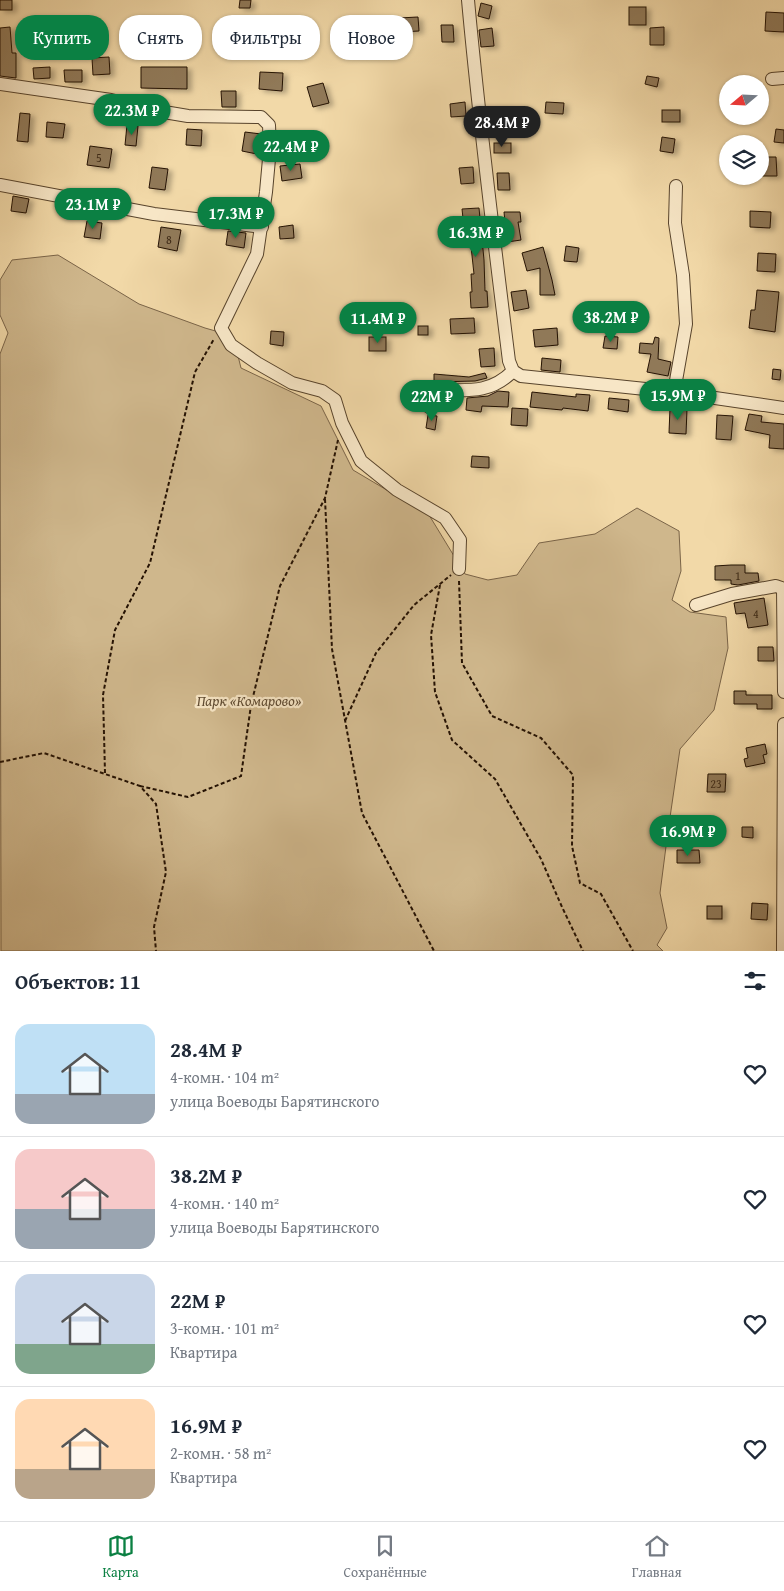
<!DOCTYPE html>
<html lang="ru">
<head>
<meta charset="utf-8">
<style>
  :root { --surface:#fff; --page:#f6f6f7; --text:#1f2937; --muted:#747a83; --line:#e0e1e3; --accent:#0b8043 }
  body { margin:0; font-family:"Gentium Book Plus",serif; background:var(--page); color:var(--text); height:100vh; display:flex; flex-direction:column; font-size:19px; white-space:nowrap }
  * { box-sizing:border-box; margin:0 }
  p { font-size:16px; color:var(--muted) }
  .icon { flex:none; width:28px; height:28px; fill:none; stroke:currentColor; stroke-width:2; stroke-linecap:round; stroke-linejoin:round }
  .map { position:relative; height:951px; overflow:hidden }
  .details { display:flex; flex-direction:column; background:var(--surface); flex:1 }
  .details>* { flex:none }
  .guide { position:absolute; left:15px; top:15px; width:500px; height:45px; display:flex; gap:10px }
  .needle { width:32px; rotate:251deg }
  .tools { position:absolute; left:719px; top:75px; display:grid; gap:10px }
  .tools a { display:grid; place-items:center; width:50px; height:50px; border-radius:50%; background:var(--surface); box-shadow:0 1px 4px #0004; font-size:25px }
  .price { position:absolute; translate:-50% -42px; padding:0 11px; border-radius:18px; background:var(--accent); color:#fff; font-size:16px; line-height:32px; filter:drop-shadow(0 1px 2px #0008) }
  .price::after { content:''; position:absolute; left:50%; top:30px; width:15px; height:11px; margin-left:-8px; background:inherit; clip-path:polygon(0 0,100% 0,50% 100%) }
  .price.current { background:#222; color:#fff }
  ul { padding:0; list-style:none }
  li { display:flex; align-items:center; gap:15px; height:125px; padding:0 15px }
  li+li { border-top:1px solid var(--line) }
  li span { display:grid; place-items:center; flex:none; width:140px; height:100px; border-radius:15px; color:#555 }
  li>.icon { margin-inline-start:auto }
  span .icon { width:60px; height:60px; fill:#fffc; stroke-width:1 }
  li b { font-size:21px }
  h2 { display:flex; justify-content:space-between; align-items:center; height:60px; padding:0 15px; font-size:21px }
  .tag { padding:0 18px; border-radius:20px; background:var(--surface); box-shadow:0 1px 4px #0004; font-size:18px; line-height:45px }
  .tag.current { background:var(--accent); color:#fff }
  .menu { display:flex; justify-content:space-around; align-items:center; height:70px; border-top:1px solid var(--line); background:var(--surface); font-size:14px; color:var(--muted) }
  .menu a { display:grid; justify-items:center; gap:2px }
  .menu .current { color:var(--accent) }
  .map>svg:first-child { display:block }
  .green { fill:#cfb78c; stroke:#7a6448 }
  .building { fill:#907959; stroke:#251203; filter:url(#shadow) }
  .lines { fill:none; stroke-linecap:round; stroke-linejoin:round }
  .minor-casing { stroke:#58442c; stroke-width:14 }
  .path { stroke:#251203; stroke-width:2; stroke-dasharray:4 2.5; stroke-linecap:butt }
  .minor { stroke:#f7e6c6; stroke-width:12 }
  .labels { text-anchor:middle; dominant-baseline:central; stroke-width:4.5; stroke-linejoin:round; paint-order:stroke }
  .number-label { font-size:12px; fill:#402c18 }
  .park-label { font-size:15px; font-style:italic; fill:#604c33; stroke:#f7e6c6 }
</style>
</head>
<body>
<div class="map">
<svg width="784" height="951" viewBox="0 0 784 951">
  <defs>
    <filter id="shadow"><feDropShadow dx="4.5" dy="2.5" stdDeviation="2.5" flood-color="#0004"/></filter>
  </defs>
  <rect width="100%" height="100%" fill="#f2d9a8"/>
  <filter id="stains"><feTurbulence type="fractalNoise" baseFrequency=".004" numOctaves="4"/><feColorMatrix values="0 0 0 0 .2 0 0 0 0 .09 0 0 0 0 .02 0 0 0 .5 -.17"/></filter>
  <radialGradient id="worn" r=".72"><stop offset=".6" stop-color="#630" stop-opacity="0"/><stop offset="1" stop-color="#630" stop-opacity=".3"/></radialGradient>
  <!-- green -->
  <path class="green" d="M 58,255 L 139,304 L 205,328 L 233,336 L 241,368 L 321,406 L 353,470 L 429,515 L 465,574 L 488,580 L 517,575 L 539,543 L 595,534 L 637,508 L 679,531 L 681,571 L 672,600 L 690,612 L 726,617 L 728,648 L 714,710 L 680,749 L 668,831 L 660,893 L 667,928 L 657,945 L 663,951 L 1,951 L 0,354 L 8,333 L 0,315 L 0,280 L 12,260 Z"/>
  <!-- building -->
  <g class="building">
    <rect x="0" y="0" width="12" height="10"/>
    <path d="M 240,0 L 251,0 L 250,8 L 239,8 Z"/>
    <path d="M 481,3 L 492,6 L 489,19 L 478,16 Z"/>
    <rect x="629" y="7" width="17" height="18"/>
    <path d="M 766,12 L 784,13 L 784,32 L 765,31 Z"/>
    <path d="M 418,17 L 419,31 L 400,32 L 399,18 Z"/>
    <path d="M 162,18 L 162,32 L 141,34 L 140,19 Z"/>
    <path d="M 291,19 L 309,22 L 307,41 L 289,39 Z"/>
    <path d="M 441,25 L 453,25 L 454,42 L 442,42 Z"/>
    <path d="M 10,27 L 12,53 L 16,53 L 16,78 L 0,76 L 0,28 Z"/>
    <path d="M 664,27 L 664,45 L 650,45 L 650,28 Z"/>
    <path d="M 492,28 L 494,46 L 481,47 L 479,30 Z"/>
    <path d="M 109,57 L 110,74 L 93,75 L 92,58 Z"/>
    <path d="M 50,67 L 50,78 L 34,79 L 33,68 Z"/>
    <path d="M 141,67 L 187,67 L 187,89 L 141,88 Z"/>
    <path d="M 64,70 L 82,70 L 82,82 L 65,82 Z"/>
    <path d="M 260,72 L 283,73 L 282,91 L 259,89 Z"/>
    <path d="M 647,76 L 659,78 L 657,87 L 645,84 Z"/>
    <path d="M 323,83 L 329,103 L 313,107 L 307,87 Z"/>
    <path d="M 221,91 L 236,91 L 236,107 L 222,107 Z"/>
    <path d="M 465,102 L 466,116 L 451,117 L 450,104 Z"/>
    <path d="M 546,102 L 564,103 L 563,114 L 545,113 Z"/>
    <path d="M 493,108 L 508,108 L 508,127 L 493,128 Z"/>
    <rect x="662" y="110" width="18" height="12"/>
    <path d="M 20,113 L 30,114 L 28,142 L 17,141 Z"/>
    <path d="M 47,122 L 65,124 L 63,138 L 46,137 Z"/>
    <path d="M 127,125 L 138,126 L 136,146 L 125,145 Z"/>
    <path d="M 187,129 L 202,130 L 201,146 L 186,145 Z"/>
    <path d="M 776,129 L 784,130 L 784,143 L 774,142 Z"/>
    <path d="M 245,132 L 261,134 L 257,154 L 242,151 Z"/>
    <path d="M 662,137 L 675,139 L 673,153 L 660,151 Z"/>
    <rect x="494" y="143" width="17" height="10"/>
    <path d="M 90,146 L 112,149 L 109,168 L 87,165 Z"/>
    <path d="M 762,157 L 776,157 L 777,176 L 762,176 Z"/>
    <path d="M 300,164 L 302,178 L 282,181 L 280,166 Z"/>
    <path d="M 152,167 L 168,169 L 165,190 L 149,188 Z"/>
    <path d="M 473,167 L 474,183 L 461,184 L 459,168 Z"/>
    <path d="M 497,173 L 509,173 L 510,190 L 498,190 Z"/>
    <path d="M 13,196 L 29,199 L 26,213 L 11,211 Z"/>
    <path d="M 479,208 L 484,260 L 485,291 L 487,291 L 488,307 L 471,308 L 470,292 L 472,292 L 471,274 L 474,274 L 469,228 L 464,228 L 462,209 Z"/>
    <path d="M 750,211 L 771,212 L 770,228 L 750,227 Z"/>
    <path d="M 504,212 L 520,212 L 521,222 L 518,222 L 521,240 L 507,242 Z"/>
    <path d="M 87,221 L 102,223 L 100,239 L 84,237 Z"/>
    <path d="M 293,225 L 294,238 L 280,239 L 279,227 Z"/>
    <path d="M 161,227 L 181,230 L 177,251 L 158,247 Z"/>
    <path d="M 228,231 L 246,233 L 244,248 L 226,245 Z"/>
    <path d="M 566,246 L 579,248 L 577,262 L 564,261 Z"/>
    <path d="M 543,247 L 552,280 L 555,295 L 540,295 L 540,268 L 527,271 L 522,253 Z"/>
    <path d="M 758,253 L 776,254 L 775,272 L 757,271 Z"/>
    <path d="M 526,290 L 529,308 L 514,311 L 511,292 Z"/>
    <path d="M 757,290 L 779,292 L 775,332 L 749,328 L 751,310 L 755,310 Z"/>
    <path d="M 474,318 L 475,333 L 451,334 L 450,319 Z"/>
    <rect x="418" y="326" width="10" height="9"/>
    <path d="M 557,328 L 558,345 L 535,347 L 533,330 Z"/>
    <path d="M 271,331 L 284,332 L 283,346 L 270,344 Z"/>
    <path d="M 605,336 L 618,337 L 617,349 L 603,348 Z"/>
    <rect x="369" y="337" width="17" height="14"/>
    <path d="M 655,337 L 659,338 L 658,359 L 671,362 L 668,376 L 647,372 L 651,354 L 639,353 L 640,343 L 653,344 Z"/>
    <path d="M 494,348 L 495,366 L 481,367 L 479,349 Z"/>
    <path d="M 542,358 L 561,360 L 560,372 L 541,370 Z"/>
    <path d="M 773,369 L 781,370 L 780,380 L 772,379 Z"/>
    <path d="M 485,373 L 487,378 L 475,381 L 434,382 L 434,374 L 469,377 Z"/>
    <path d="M 498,391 L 509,392 L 508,407 L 482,406 L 481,412 L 466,410 L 467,398 L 488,396 Z"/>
    <path d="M 532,392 L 576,397 L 576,394 L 590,395 L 588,411 L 563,408 L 562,410 L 530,407 Z"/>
    <path d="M 609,398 L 629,400 L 628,412 L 608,409 Z"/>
    <path d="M 512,408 L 528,409 L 527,426 L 511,425 Z"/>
    <path d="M 670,408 L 687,409 L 686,434 L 669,433 Z"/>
    <path d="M 749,414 L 762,416 L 761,422 L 784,424 L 784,449 L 769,448 L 770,435 L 745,430 Z"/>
    <path d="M 428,415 L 437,416 L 435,430 L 426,428 Z"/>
    <path d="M 717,415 L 733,416 L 731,440 L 716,439 Z"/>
    <path d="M 472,456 L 489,457 L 489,468 L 471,467 Z"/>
    <path d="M 731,565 L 745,565 L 745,573 L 758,573 L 759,581 L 738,585 L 731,584 L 731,580 L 715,580 L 715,566 Z"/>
    <path d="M 764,598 L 768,625 L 748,628 L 745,613 L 736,614 L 734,603 Z"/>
    <path d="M 758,647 L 773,647 L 774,661 L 758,661 Z"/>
    <path d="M 734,691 L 746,691 L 746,695 L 772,695 L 772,709 L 757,709 L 757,704 L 734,704 Z"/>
    <path d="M 765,744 L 767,754 L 763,755 L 765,763 L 746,767 L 744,759 L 748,758 L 746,748 Z"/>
    <path d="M 708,774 L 726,774 L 725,792 L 707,792 Z"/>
    <path d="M 742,827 L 753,827 L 753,838 L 742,837 Z"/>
    <path d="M 677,850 L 699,850 L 700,863 L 677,863 Z"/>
    <path d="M 752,903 L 768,904 L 767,920 L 751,919 Z"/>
    <rect x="707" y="906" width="15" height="13"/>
  </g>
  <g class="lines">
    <!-- minor casing -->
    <g class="minor-casing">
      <g id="minor">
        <path d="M 468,0 C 479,121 494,241 509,361 L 513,371 L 521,376 L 674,392 L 784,408"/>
        <path d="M 772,79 L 784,78"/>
        <path d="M 0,84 L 111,100 L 152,110 L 188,116 L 261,117 L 269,125 L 270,148 L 266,192 L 257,254 L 221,328 L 231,345 L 257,363 L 292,383 L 322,391 L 335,400 L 342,423 L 361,461 L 397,490 L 445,518 L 460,540 L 459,569"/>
        <path d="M 0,185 L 154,214 L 262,227"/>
        <path d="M 674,392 L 686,324 L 683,275 L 675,223 L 676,186"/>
        <path d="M 429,407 L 435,390 C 466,390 489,395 513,371"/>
        <path d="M 783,589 L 784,692"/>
        <path d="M 696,605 L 732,594 L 776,586 L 784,589"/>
        <path d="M 783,951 L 784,724"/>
      </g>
    </g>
    <!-- path -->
    <g class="path">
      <path d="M 325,499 L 332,649 L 362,813 L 434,951"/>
      <path d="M 459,581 L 462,663 L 492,716 L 541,738 L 573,775 L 572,846 L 580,883 L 601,894 L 633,951"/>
      <path d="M 440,585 L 431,635 L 435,692 L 452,740 L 495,779 L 541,859 L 562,907 L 583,951"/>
      <path d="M 345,721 L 376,653 L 414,605 L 451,575"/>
      <path d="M 0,762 L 44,753 L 140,786 L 156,804 L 166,872 L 154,927 L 156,951"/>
      <path d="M 105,773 L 103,695 L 115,630 L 150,563 L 195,372 L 214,339"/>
      <path d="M 140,786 L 188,797 L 241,776 L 251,705 L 280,586 L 325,498 L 338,440"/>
    </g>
    <!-- minor -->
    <use href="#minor" class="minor"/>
  </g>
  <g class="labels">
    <!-- number labels -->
    <g class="number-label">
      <text x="99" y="157">5</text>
      <text x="169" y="239">8</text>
      <text x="738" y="575">1</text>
      <text x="756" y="613">4</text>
      <text x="716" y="783">23</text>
    </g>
    <!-- park labels -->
    <g class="park-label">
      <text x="249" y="700">Парк «Комарово»</text>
    </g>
  </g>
  <rect width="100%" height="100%" filter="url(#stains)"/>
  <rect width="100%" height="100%" fill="url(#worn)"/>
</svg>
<div class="tools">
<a><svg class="needle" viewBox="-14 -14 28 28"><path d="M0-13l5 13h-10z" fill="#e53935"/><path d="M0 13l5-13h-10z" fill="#747a83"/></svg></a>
<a><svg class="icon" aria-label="layers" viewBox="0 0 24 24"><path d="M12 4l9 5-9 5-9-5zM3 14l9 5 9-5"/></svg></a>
</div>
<b class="price" style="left:132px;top:136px">22.3M ₽</b>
<b class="price current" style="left:502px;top:148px">28.4M ₽</b>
<b class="price" style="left:291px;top:172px">22.4M ₽</b>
<b class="price" style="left:93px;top:230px">23.1M ₽</b>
<b class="price" style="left:236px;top:239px">17.3M ₽</b>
<b class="price" style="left:476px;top:258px">16.3M ₽</b>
<b class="price" style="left:611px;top:343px">38.2M ₽</b>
<b class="price" style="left:378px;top:344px">11.4M ₽</b>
<b class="price" style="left:678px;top:421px">15.9M ₽</b>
<b class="price" style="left:432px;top:422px">22M ₽</b>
<b class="price" style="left:688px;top:857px">16.9M ₽</b>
<div class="guide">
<a class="tag current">Купить</a>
<a class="tag">Снять</a>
<a class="tag">Фильтры</a>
<a class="tag">Новое</a>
</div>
</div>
<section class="details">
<h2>Объектов: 11<svg class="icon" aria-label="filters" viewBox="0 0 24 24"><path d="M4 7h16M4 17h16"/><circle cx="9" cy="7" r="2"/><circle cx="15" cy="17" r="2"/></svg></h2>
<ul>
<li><span style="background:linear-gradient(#bfe0f5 70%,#9aa5b1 0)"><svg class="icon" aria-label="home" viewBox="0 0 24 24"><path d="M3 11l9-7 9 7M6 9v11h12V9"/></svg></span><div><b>28.4M ₽</b><p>4-комн. · 104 m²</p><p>улица Воеводы Барятинского</p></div><svg class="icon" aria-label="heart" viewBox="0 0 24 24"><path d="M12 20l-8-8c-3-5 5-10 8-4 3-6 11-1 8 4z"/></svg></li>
<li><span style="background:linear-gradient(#f6c9c9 60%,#9aa5b1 0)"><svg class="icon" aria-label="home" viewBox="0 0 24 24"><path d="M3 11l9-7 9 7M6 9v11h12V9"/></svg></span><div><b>38.2M ₽</b><p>4-комн. · 140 m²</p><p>улица Воеводы Барятинского</p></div><svg class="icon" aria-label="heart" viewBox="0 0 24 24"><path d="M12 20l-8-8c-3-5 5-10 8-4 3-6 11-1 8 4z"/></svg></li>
<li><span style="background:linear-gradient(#c9d6e8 70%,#7fa58c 0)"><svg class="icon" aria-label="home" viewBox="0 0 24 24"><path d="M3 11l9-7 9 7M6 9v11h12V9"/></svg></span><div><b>22M ₽</b><p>3-комн. · 101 m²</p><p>Квартира</p></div><svg class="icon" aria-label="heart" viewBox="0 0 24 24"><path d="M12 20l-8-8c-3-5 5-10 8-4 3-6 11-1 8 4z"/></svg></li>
<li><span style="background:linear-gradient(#ffd9b3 70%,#b9a48a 0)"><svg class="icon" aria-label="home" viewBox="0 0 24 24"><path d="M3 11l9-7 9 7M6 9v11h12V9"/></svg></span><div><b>16.9M ₽</b><p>2-комн. · 58 m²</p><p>Квартира</p></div><svg class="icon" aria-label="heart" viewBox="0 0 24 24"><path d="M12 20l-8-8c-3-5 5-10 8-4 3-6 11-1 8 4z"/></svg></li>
</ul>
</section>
<nav class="menu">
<a class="current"><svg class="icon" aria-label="map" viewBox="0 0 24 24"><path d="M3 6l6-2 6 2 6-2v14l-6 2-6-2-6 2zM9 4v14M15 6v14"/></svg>Карта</a>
<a><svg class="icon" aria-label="saved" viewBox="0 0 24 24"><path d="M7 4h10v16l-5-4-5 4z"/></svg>Сохранённые</a>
<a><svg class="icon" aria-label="home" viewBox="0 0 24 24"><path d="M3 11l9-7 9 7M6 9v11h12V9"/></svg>Главная</a>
</nav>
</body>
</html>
